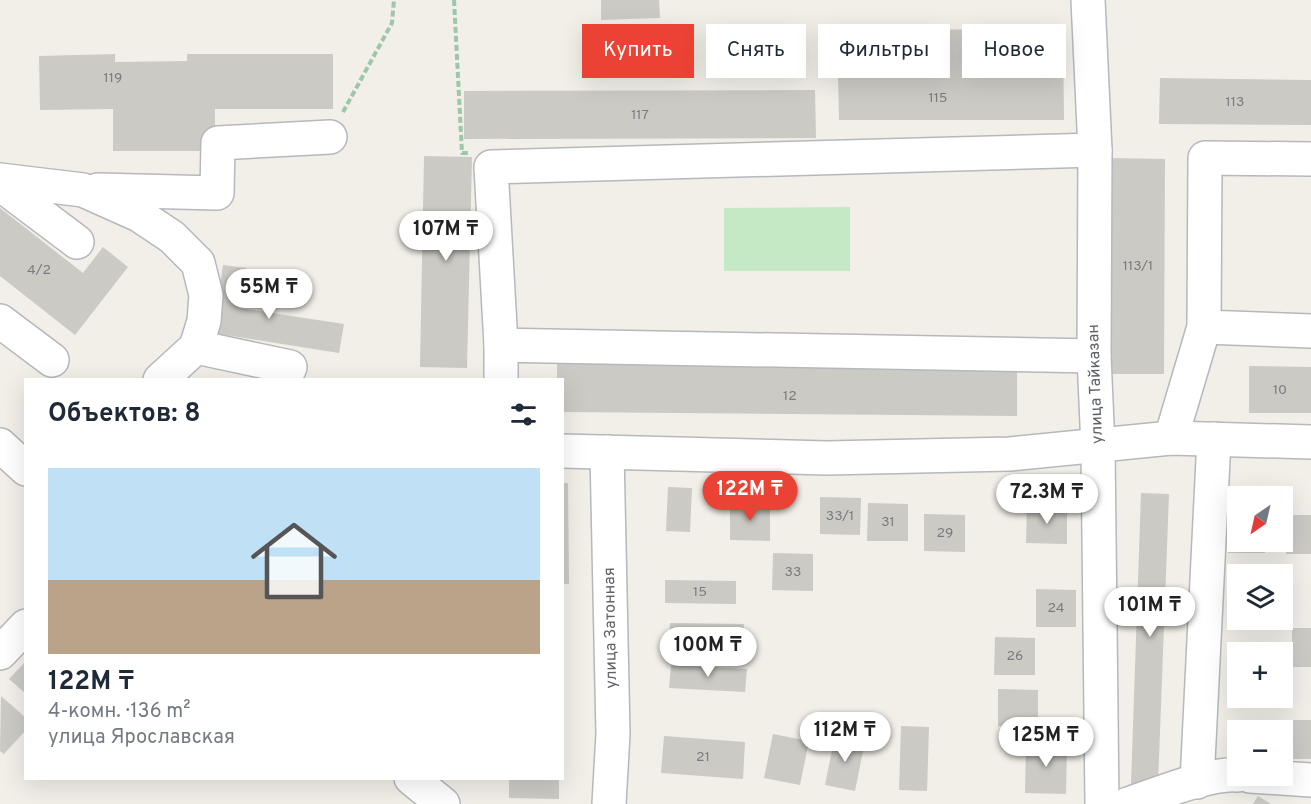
<!DOCTYPE html>
<html lang="ru">
<head>
<meta charset="utf-8">
<style>
  :root { --surface:#fff; --page:#f2f2f3; --text:#1f2937; --muted:#747a83; --accent:#ea4335 }
  body { margin:0; font-family:Overpass,sans-serif; background:var(--page); color:var(--text); height:100vh; display:flex; flex-direction:column; font-size:22px; white-space:nowrap }
  * { box-sizing:border-box; margin:0 }
  p { font-size:20px; color:var(--muted) }
  .icon { flex:none; width:33px; height:33px; fill:none; stroke:currentColor; stroke-width:2; stroke-linecap:round; stroke-linejoin:round }
  .map { position:relative; flex:1; overflow:hidden }
  .sheet { position:absolute; left:24px; top:378px; width:540px; height:402px; display:flex; flex-direction:column; background:var(--surface); border-radius:0px; box-shadow:0 6px 24px #0002 }
  .sheet>* { flex:none }
  .top-card { position:absolute; left:582px; top:24px; width:570px; height:54px; display:flex; gap:12px }
  .needle { width:39px; rotate:214deg }
  .fabs { position:absolute; left:1227px; top:486px; display:grid; gap:12px }
  .fabs a { display:grid; place-items:center; width:66px; height:66px; border-radius:0px; background:var(--surface); box-shadow:0 6px 24px #0002; font-size:30px }
  .price { position:absolute; translate:-50% -51px; padding:0 14px; border-radius:21px; background:#fff; color:#222; font-size:20px; line-height:39px; filter:drop-shadow(0 2px 3px #0008) }
  .price::after { content:''; position:absolute; left:50%; top:36px; width:18px; height:14px; margin-left:-9px; background:inherit; clip-path:polygon(0 0,100% 0,50% 100%) }
  .price.selected { background:var(--accent); color:#fff }
  ul { padding:0; list-style:none }
  li { display:grid; align-content:center; gap:12px; height:318px; padding:0 24px }
  li span { display:grid; place-items:center; height:186px; border-radius:0px; color:#555 }
  li>.icon { margin-inline-start:auto }
  span .icon { width:108px; height:108px; fill:#fffc; stroke-width:1 }
  li b { font-size:26px }
  h2 { display:flex; justify-content:space-between; align-items:center; height:72px; padding:0 24px; font-size:26px }
  .chip { padding:0 21px; border-radius:0px; background:var(--surface); box-shadow:0 6px 24px #0002; font-size:21px; line-height:54px }
  .chip.selected { background:var(--accent); color:#fff }
  .map>svg:first-child { display:block }
  .green { fill:#c5e8c5 }
  .building { fill:#cccac5 }
  .lines { fill:none; stroke-linecap:round; stroke-linejoin:round }
  .minor-casing { stroke:#b5b8bc; stroke-width:36 }
  .path { stroke:#9cc7a9; stroke-width:4; stroke-dasharray:6 3; stroke-linecap:butt }
  .minor { stroke:#fff; stroke-width:33 }
  .labels { text-anchor:middle; dominant-baseline:central; stroke-width:4.5; stroke-linejoin:round; paint-order:stroke }
  .number-label { font-size:14px; fill:#7a7d7f }
  .street-label { font-size:16px; fill:#5f6368; stroke:#fff }
</style>
</head>
<body>
<div class="map">
<svg width="1311" height="804" viewBox="0 0 1311 804">
  <rect width="100%" height="100%" fill="#f1efe8"/>
  <!-- green -->
  <path class="green" d="M 850,207 L 850,271 L 724,271 L 724,208 Z"/>
  <!-- building -->
  <g class="building">
    <path d="M 601,0 L 659,0 L 660,18 L 601,20 Z"/>
    <path d="M 1063,29 L 1064,120 L 839,120 L 837,30 Z"/>
    <path d="M 115,54 L 115,62 L 187,61 L 187,54 L 333,54 L 333,109 L 215,109 L 215,151 L 113,151 L 113,109 L 40,110 L 39,56 Z"/>
    <path d="M 1160,78 L 1311,80 L 1311,125 L 1159,124 Z"/>
    <path d="M 815,90 L 816,138 L 464,139 L 464,91 Z"/>
    <path d="M 424,156 L 472,157 L 467,368 L 420,367 Z"/>
    <path d="M 1111,158 L 1165,159 L 1164,374 L 1110,374 Z"/>
    <path d="M 0,208 L 83,273 L 103,247 L 128,267 L 75,335 L 0,276 Z"/>
    <path d="M 223,265 L 246,268 L 239,308 L 344,324 L 339,353 L 213,333 Z"/>
    <path d="M 557,361 L 1017,365 L 1017,416 L 562,412 L 562,380 L 557,380 Z"/>
    <path d="M 1249,366 L 1311,367 L 1311,413 L 1249,413 Z"/>
    <path d="M 562,483 L 568,483 L 569,584 L 562,584 Z"/>
    <path d="M 668,487 L 692,488 L 690,532 L 666,531 Z"/>
    <path d="M 1141,493 L 1169,494 L 1158,785 L 1131,784 Z"/>
    <path d="M 820,497 L 861,498 L 860,535 L 820,534 Z"/>
    <path d="M 730,503 L 770,504 L 770,541 L 730,540 Z"/>
    <path d="M 868,503 L 908,504 L 908,541 L 867,541 Z"/>
    <path d="M 1027,505 L 1067,506 L 1067,544 L 1026,543 Z"/>
    <path d="M 924,514 L 965,515 L 965,552 L 924,551 Z"/>
    <path d="M 1227,514 L 1238,514 L 1238,542 L 1265,542 L 1265,553 L 1228,553 Z"/>
    <path d="M 1285,515 L 1311,515 L 1311,554 L 1286,554 Z"/>
    <path d="M 773,553 L 813,554 L 813,591 L 772,590 Z"/>
    <path d="M 665,580 L 736,581 L 736,604 L 665,603 Z"/>
    <path d="M 1036,589 L 1076,590 L 1076,627 L 1036,627 Z"/>
    <path d="M 670,623 L 744,624 L 743,647 L 669,645 Z"/>
    <rect x="1292" y="628" width="19" height="39"/>
    <path d="M 995,637 L 1035,638 L 1035,675 L 994,675 Z"/>
    <path d="M 26,661 L 26,694 L 9,679 Z"/>
    <path d="M 671,665 L 747,669 L 745,692 L 669,688 Z"/>
    <path d="M 998,689 L 1038,690 L 1038,727 L 998,726 Z"/>
    <path d="M 1,696 L 26,718 L 26,730 L 4,754 L 0,751 Z"/>
    <path d="M 1285,720 L 1311,720 L 1311,759 L 1286,759 Z"/>
    <path d="M 1227,724 L 1264,724 L 1264,730 L 1238,730 L 1238,763 L 1228,763 Z"/>
    <path d="M 901,726 L 929,727 L 927,791 L 899,790 Z"/>
    <path d="M 773,734 L 809,741 L 800,785 L 764,778 Z"/>
    <path d="M 835,735 L 865,741 L 855,791 L 825,785 Z"/>
    <path d="M 664,736 L 745,742 L 743,779 L 661,773 Z"/>
    <path d="M 1026,743 L 1067,743 L 1066,794 L 1025,793 Z"/>
    <path d="M 509,778 L 559,778 L 559,799 L 509,798 Z"/>
    <path d="M 1258,796 L 1271,804 L 1253,804 Z"/>
  </g>
  <g class="lines">
    <!-- minor casing -->
    <g class="minor-casing">
      <g id="minor">
        <path d="M 1088,0 L 1095,150 L 1094,356 L 1098,447 L 1102,804"/>
        <path d="M 1311,159 L 1205,158 L 1204,327 L 1311,331"/>
        <path d="M 0,180 L 83,190 L 139,215 L 172,237 L 198,263 L 206,295 L 204,321 L 196,347 L 160,380"/>
        <path d="M 0,184 L 77,242"/>
        <path d="M 98,190 L 217,193 L 218,143 L 330,137"/>
        <path d="M 0,321 L 52,360"/>
        <path d="M 501,345 L 1094,356"/>
        <path d="M 196,347 L 290,367 L 284,380"/>
        <path d="M 501,380 L 501,345 L 491,167 L 1095,150"/>
        <path d="M 1171,438 L 1204,327"/>
        <path d="M 0,445 L 26,469"/>
        <path d="M 562,451 L 827,458 L 1010,454 L 1171,438 L 1311,442"/>
        <path d="M 607,452 L 613,734 L 609,804"/>
        <path d="M 0,653 L 26,626"/>
        <path d="M 1250,776 L 1311,780"/>
        <path d="M 411,778 L 443,804"/>
        <path d="M 1197,782 L 1214,439"/>
        <path d="M 1128,804 C 1155,795 1211,772 1238,775"/>
      </g>
    </g>
    <!-- path -->
    <g class="path">
      <path d="M 454,0 L 462,153 L 468,153"/>
      <path d="M 343,112 L 392,23 L 394,0"/>
    </g>
    <!-- minor -->
    <use href="#minor" class="minor"/>
  </g>
  <g class="labels">
    <!-- number labels -->
    <g class="number-label">
      <text x="113" y="78">119</text>
      <text x="938" y="98">115</text>
      <text x="1235" y="102">113</text>
      <text x="640" y="115">117</text>
      <text x="1138" y="266">113/1</text>
      <text x="39" y="270">4/2</text>
      <text x="1280" y="390">10</text>
      <text x="790" y="396">12</text>
      <text x="840" y="516">33/1</text>
      <text x="888" y="522">31</text>
      <text x="945" y="533">29</text>
      <text x="793" y="572">33</text>
      <text x="700" y="592">15</text>
      <text x="1056" y="608">24</text>
      <text x="1015" y="656">26</text>
      <text x="703" y="757">21</text>
    </g>
    <!-- street labels -->
    <g class="street-label">
      <text transform="translate(1096 384) rotate(-92)">улица Тайказан</text>
      <text transform="translate(611 628) rotate(-91)">улица Затонная</text>
    </g>
  </g>
</svg>
<div class="fabs">
<a><svg class="needle" viewBox="-14 -14 28 28"><path d="M0-13l5 13h-10z" fill="#e53935"/><path d="M0 13l5-13h-10z" fill="#747a83"/></svg></a>
<a><svg class="icon" aria-label="layers" viewBox="0 0 24 24"><path d="M12 4l9 5-9 5-9-5zM3 14l9 5 9-5"/></svg></a>
<a>+</a>
<a>−</a>
</div>
<b class="price" style="left:446px;top:262px">107M ₸</b>
<b class="price" style="left:269px;top:320px">55M ₸</b>
<b class="price selected" style="left:750px;top:522px">122M ₸</b>
<b class="price" style="left:1047px;top:525px">72.3M ₸</b>
<b class="price" style="left:1150px;top:638px">101M ₸</b>
<b class="price" style="left:708px;top:678px">100M ₸</b>
<b class="price" style="left:845px;top:763px">112M ₸</b>
<b class="price" style="left:1046px;top:768px">125M ₸</b>
<div class="top-card">
<a class="chip selected">Купить</a>
<a class="chip">Снять</a>
<a class="chip">Фильтры</a>
<a class="chip">Новое</a>
</div>
<section class="sheet">
<h2>Объектов: 8<svg class="icon" aria-label="filters" viewBox="0 0 24 24"><path d="M4 7h16M4 17h16"/><circle cx="9" cy="7" r="2"/><circle cx="15" cy="17" r="2"/></svg></h2>
<ul>
<li><span style="background:linear-gradient(#bfe0f5 60%,#b9a48a 0)"><svg class="icon" aria-label="home" viewBox="0 0 24 24"><path d="M3 11l9-7 9 7M6 9v11h12V9"/></svg></span><div><b>122M ₸</b><p>4-комн. · 136 m²</p><p>улица Ярославская</p></div></li>
</ul>
</section>
</div>
</body>
</html>
